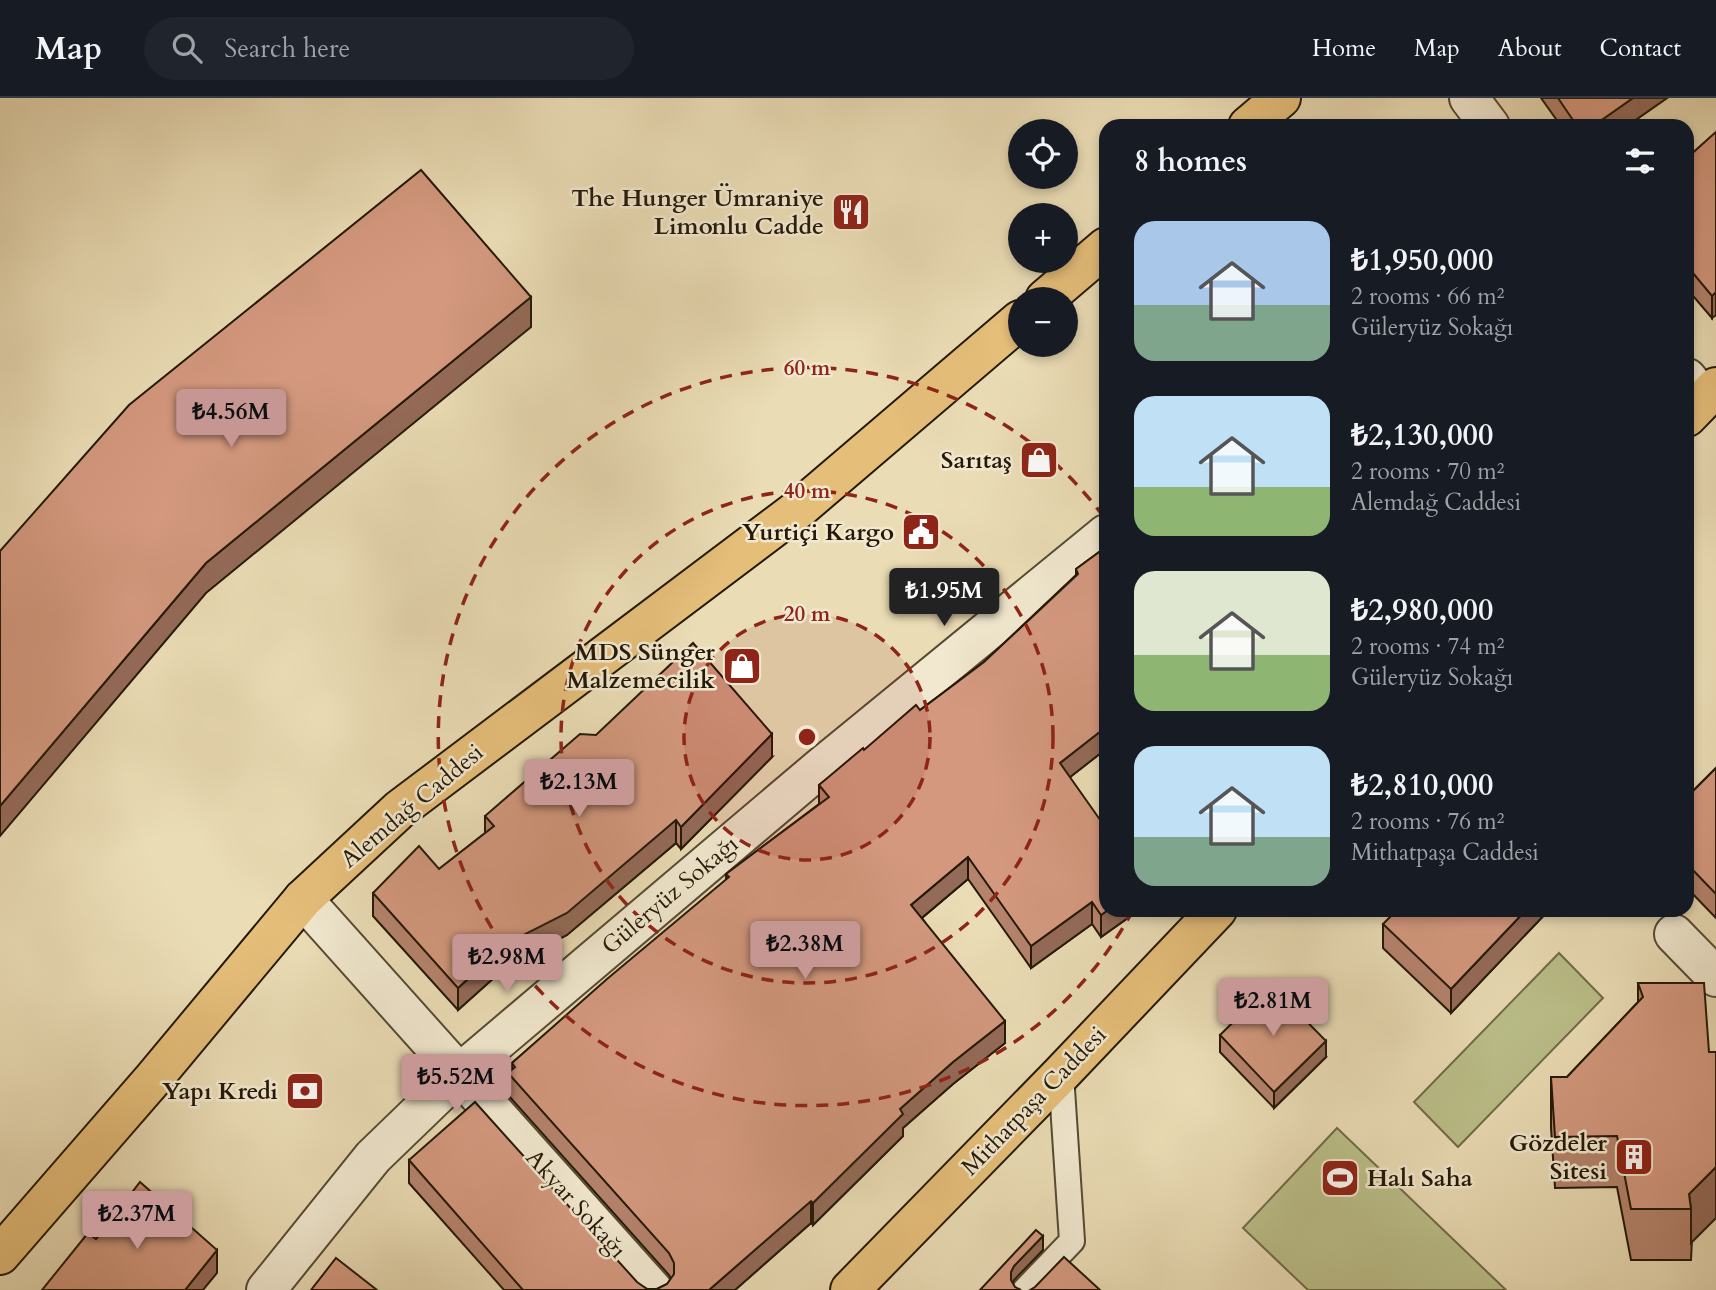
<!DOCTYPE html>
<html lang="en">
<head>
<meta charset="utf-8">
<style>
  :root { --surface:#171b24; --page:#20242c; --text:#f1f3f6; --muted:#9ea1a6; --line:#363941; --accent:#c59692 }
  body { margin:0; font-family:Cardo,serif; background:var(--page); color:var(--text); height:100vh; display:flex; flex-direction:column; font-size:26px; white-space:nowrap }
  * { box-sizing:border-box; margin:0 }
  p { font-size:23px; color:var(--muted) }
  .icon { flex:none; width:38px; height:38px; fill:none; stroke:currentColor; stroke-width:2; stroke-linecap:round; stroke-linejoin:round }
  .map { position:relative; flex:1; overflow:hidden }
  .side { position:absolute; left:1099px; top:21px; width:595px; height:798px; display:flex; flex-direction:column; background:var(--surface); border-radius:21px; box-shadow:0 4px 10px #0003 }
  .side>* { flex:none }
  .controls { position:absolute; left:1008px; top:21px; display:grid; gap:14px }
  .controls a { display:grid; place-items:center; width:70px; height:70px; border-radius:50%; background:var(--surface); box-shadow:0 4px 10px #0003; font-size:35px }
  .price { position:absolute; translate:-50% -60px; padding:0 16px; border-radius:7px; background:var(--accent); color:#111; font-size:23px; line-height:46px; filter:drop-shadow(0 2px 4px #0008) }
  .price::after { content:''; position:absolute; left:50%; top:42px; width:21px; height:16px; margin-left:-10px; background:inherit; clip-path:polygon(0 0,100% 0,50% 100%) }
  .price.active { background:#222; color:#fff }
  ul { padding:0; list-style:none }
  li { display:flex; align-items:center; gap:21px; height:175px; padding:0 35px }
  li span { display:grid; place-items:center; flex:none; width:196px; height:140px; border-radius:21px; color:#555 }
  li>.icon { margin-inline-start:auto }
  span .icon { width:84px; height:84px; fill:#fffc; stroke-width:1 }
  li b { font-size:30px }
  h2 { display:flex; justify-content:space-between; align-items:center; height:84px; padding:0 35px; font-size:30px }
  header { display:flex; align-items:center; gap:42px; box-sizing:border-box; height:98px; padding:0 35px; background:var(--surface); border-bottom:2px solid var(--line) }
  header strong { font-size:33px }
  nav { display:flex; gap:38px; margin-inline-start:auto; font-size:24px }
  .search { width:490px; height:63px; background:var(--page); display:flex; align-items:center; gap:18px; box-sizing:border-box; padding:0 24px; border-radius:38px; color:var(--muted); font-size:26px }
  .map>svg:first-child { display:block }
  .green { fill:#bbbf8a; stroke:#706c49; stroke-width:2 }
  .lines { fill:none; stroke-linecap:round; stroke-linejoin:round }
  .service-casing { stroke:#564a33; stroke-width:28 }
  .minor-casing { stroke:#564a33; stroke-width:42 }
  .primary-casing { stroke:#241908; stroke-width:42 }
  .service { stroke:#f1e8cf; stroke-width:24 }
  .minor { stroke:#f1e8cf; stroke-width:38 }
  .primary { stroke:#e5be7a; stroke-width:38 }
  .wall { fill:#b5836c; stroke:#241908; stroke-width:2 }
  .shaded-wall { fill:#946a58; stroke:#241908; stroke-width:2 }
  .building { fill:#d3987e; stroke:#241908; stroke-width:2 }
  .ring { fill:none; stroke:#8f2418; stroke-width:3.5; stroke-dasharray:12 9 }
  .labels { text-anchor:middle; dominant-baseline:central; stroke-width:5; stroke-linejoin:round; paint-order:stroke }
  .poi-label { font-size:24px; font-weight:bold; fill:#241908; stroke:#f1e8cf; text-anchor:end }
  .street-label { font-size:24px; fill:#241908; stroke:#f1e8cf }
  .centre { fill:#8f2418; stroke:#f1e8cf; stroke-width:3.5 }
  .ring-label { font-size:21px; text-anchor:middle; font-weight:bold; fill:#8f2418; stroke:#f1e8cf; stroke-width:5; stroke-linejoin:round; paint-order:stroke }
</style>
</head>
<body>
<header>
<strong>Map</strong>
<div class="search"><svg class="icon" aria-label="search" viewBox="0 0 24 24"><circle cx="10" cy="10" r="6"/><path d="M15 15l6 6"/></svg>Search here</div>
<nav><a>Home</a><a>Map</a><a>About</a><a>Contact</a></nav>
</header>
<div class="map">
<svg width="1716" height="1192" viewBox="0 0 1716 1192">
  <rect width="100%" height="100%" fill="#eadcb5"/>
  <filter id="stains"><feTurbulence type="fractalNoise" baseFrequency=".00286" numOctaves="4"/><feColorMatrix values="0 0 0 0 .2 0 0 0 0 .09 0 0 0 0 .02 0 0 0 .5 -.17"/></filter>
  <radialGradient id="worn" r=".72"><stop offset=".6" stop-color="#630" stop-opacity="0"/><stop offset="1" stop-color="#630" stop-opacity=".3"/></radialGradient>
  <!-- green -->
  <g class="green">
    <path d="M 1559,855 L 1603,900 L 1458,1049 L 1414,1004 Z"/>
    <path d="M 1337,1030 L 1506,1192 L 1308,1192 L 1243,1130 Z"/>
  </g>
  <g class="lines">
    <!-- service casing -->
    <g class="service-casing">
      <path id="service" d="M 1025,1192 L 1072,1143 L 1061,976"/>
    </g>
    <!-- minor casing -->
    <g class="minor-casing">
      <g id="minor">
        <path d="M 1469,0 L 1490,28"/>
        <path d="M 1687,280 L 1704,301"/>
        <path d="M 303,801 L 653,1192"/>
        <path d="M 1674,836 L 1716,879"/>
        <path d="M 266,1192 L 373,1059 L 460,975 L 820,670 L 1106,436"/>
      </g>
    </g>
    <!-- primary casing -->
    <g class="primary-casing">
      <g id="primary">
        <path d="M 1248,28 L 1281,0"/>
        <path d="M 1045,201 L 1106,149"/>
        <path d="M 1687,319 L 1716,289"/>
        <path d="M 0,1157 L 153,981 L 303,801 L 400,711 L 801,409 L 1020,222"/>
        <path d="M 850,1192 L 1061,976 L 1217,812"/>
      </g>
    </g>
    <!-- service -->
    <use href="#service" class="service"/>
    <!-- minor -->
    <use href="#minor" class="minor"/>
    <!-- primary -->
    <use href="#primary" class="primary"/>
  </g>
  <!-- wall -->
  <g class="wall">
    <path d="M 1541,0 L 1667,0 L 1627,28 L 1561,28 Z"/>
    <path d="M 1716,34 L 1712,220 L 1687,191 L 1687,60 Z"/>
    <path d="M 1106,449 L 1106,651 L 1070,679 L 1106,812 L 1139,812 L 1101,839 L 1092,826 L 1031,870 L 968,781 L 922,820 L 1005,945 L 953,986 L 903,1030 L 903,1038 L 813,1127 L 811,1125 L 735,1192 L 504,1192 L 409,1085 L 409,1062 L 647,1191 L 657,1191 L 667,1186 L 671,1181 L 669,1177 L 508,997 L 508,975 L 512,972 L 512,965 L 726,782 L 726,776 L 819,706 L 819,687 L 864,652 L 920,612 L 984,564 L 1076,477 L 1076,471 Z"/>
    <path d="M 772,659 L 681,751 L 676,745 L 567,837 L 506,869 L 458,912 L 373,818 L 373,795 L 439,771 L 485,735 L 485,718 Z"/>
    <path d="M 1716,670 L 1716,820 L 1687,790 L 1687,699 Z"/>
    <path d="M 1549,812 L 1451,915 L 1383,850 L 1383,826 Z"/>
    <path d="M 1638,885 L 1704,885 L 1691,1162 L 1631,1162 L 1617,1089 L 1555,1090 L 1551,1030 L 1551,979 L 1567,979 L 1638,904 Z"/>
    <path d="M 1220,937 L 1326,959 L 1274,1010 L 1220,954 Z"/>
  </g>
  <!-- shaded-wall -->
  <g class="shaded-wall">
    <path d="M 1633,0 L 1667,0 L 1627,28 L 1593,28 Z"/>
    <path d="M 1716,194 L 1716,217 L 1712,220 L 1712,198 Z"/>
    <path d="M 531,199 L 531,229 L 206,495 L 0,738 L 0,708 L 206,465 Z"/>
    <path d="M 1106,629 L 1106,651 L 1060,687 L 1060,665 Z"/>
    <path d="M 772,636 L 772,659 L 681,751 L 681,729 Z"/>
    <path d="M 676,722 L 676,745 L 567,837 L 506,869 L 458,912 L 458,890 L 506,846 Z"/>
    <path d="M 968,759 L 968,781 L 911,829 L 911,807 Z"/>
    <path d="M 1092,804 L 1092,826 L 1031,870 L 1031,848 Z"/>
    <path d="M 1108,812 L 1139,812 L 1101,839 L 1101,817 Z"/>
    <path d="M 1526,812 L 1549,812 L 1451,915 L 1451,891 Z"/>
    <path d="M 1005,923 L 1005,945 L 953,986 L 903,1030 L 903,1038 L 813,1127 L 813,1105 L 900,1011 L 953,964 Z"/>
    <path d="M 1326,943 L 1326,959 L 1274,1010 L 1274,994 Z"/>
    <path d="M 1716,1069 L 1716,1120 L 1691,1145 L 1691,1111 L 1689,1096 Z"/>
    <path d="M 811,1103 L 811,1125 L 735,1192 L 709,1192 Z"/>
    <path d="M 1043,1138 L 1043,1152 L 1014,1182 L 1011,1188 L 1011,1174 L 1014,1168 Z"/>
    <path d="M 217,1152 L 217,1175 L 203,1192 L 185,1192 Z"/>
  </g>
  <!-- building -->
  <g class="building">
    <path d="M 1558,0 L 1633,0 L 1593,28 L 1577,28 Z"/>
    <path d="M 1716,34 L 1716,194 L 1712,198 L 1687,168 L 1687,60 Z"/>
    <path d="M 421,72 L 531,199 L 206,465 L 0,708 L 0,453 L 129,307 Z"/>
    <path d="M 1106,449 L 1106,629 L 1060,665 L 1103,726 L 1106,724 L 1106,812 L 1108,812 L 1101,817 L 1092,804 L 1031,848 L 968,759 L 911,807 L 1005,923 L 953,964 L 900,1011 L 903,1016 L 813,1105 L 811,1103 L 709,1192 L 523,1192 L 409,1062 L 475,1004 L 637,1184 L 647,1191 L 657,1191 L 667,1186 L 674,1176 L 674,1165 L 669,1155 L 508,975 L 515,969 L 512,965 L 607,881 L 729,779 L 726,776 L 829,699 L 819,687 L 863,650 L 864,652 L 916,607 L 920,612 L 984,564 L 1078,476 L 1076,471 Z"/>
    <path d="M 693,545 L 772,636 L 681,729 L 676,722 L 567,815 L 506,846 L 458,890 L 373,795 L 419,748 L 439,771 L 494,728 L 485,718 L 580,636 L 596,637 Z"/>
    <path d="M 1716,670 L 1716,796 L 1687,766 L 1687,699 Z"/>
    <path d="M 1397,812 L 1526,812 L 1451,891 L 1383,826 Z"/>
    <path d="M 1638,885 L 1704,885 L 1709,954 L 1716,954 L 1716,1069 L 1689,1096 L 1691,1111 L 1631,1111 L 1617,1038 L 1555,1039 L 1551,979 L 1567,979 L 1643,899 Z"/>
    <path d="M 1271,887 L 1326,943 L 1274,994 L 1220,937 Z"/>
    <path d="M 140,1084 L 217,1152 L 185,1192 L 42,1192 L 88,1135 L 96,1141 Z"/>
    <path d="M 1036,1132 L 1043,1138 L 1014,1168 L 1011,1174 L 1011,1182 L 1015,1189 L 1021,1192 L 980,1192 Z"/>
    <path d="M 1064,1159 L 1100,1192 L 1030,1192 L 1035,1189 Z"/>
    <path d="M 336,1160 L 377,1192 L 311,1192 Z"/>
  </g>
  <!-- distance rings -->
  <circle cx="807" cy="639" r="123" fill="#8f2418" fill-opacity=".12"/>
  <g class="ring">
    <circle cx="807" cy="639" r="123"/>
    <circle cx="807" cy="639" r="246"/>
    <path d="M1133 812A369 369 0 1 1 1106 422"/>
  </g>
  <!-- icons -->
  <defs>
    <g id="restaurant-square" transform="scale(2.0125)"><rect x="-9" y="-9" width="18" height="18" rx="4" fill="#8f2418" stroke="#f1e8cf"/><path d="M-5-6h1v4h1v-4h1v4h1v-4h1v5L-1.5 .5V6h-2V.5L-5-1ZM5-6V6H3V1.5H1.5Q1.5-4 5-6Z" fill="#fff"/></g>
    <g id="shop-square" transform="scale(2.0125)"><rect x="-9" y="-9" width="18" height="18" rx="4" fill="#8f2418" stroke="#f1e8cf"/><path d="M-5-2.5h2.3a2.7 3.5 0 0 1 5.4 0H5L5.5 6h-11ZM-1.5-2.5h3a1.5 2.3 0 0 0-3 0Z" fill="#fff"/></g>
    <g id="civic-square" transform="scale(2.0125)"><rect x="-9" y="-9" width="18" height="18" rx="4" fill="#8f2418" stroke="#f1e8cf"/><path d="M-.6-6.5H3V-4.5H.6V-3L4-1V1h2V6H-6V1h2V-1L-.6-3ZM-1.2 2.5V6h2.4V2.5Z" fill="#fff"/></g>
    <g id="bank-square" transform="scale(2.0125)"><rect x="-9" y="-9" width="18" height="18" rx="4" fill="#8f2418" stroke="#f1e8cf"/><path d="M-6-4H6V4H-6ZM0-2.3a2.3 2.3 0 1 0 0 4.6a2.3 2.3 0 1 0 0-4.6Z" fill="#fff"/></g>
    <g id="building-square" transform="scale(2.0125)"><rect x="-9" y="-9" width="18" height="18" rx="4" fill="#8f2418" stroke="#f1e8cf"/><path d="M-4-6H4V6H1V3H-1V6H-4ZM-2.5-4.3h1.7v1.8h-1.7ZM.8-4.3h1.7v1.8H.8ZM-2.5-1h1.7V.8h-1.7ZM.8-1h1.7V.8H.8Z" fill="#fff"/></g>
    <g id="stadium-square" transform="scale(2.0125)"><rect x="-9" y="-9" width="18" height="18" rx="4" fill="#8f2418" stroke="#f1e8cf"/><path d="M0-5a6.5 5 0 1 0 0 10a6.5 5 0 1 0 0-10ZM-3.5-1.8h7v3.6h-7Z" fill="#fff"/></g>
  </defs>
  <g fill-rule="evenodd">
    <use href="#restaurant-square" x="851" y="114"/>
    <use href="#shop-square" x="1039" y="362"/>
    <use href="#civic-square" x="921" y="434"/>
    <use href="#shop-square" x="742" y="568"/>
    <use href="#bank-square" x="305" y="993"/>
    <use href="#building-square" x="1634" y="1059"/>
    <use href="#stadium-square" x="1340" y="1080"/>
  </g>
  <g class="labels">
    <!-- poi labels -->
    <g class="poi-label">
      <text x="824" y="100">The Hunger Ümraniye<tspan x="824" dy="28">Limonlu Cadde</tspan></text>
      <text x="1012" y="362">Sarıtaş</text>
      <text x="894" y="434">Yurtiçi Kargo</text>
      <text x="715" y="554">MDS Sünger<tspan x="715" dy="28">Malzemecilik</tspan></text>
      <text x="278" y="993">Yapı Kredi</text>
      <text x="1607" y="1045">Gözdeler<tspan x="1607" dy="28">Sitesi</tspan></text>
      <text x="1367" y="1080" text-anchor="start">Halı Saha</text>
    </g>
    <!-- street labels -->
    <g class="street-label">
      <text transform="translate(412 708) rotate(-40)">Alemdağ Caddesi</text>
      <text transform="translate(670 797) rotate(-40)">Güleryüz Sokağı</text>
      <text transform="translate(1034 1003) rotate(-46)">Mithatpaşa Caddesi</text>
      <text transform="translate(576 1106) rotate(48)">Akyar Sokağı</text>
    </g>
  </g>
  <circle cx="807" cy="639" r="10" class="centre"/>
  <g class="ring-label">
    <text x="807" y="277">60 m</text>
    <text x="807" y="400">40 m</text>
    <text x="807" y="523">20 m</text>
  </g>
  <rect width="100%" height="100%" filter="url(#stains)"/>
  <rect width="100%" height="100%" fill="url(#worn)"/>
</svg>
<div class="controls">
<a><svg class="icon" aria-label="locate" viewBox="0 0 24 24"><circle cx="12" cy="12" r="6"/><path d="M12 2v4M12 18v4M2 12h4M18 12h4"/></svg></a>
<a>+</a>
<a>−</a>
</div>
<b class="price" style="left:231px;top:351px">₺4.56M</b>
<b class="price active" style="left:944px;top:530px">₺1.95M</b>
<b class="price" style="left:579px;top:721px">₺2.13M</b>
<b class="price" style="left:805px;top:883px">₺2.38M</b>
<b class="price" style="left:507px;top:896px">₺2.98M</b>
<b class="price" style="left:1273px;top:940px">₺2.81M</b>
<b class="price" style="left:456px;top:1016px">₺5.52M</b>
<b class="price" style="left:137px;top:1153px">₺2.37M</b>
<section class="side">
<h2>8 homes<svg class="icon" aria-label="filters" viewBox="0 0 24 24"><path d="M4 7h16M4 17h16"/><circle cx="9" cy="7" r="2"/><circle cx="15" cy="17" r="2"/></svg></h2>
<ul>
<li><span style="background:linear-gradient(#a9c7e8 60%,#7fa58c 0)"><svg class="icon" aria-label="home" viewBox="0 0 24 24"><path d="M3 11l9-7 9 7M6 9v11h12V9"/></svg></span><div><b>₺1,950,000</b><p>2 rooms · 66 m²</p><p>Güleryüz Sokağı</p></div></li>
<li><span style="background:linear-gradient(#bfe0f5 65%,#8fb573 0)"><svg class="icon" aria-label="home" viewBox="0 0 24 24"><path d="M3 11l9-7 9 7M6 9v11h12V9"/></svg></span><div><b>₺2,130,000</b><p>2 rooms · 70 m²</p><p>Alemdağ Caddesi</p></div></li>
<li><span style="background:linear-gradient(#dfe7d0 60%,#8fb573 0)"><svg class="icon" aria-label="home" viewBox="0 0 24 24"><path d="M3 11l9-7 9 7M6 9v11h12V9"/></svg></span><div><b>₺2,980,000</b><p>2 rooms · 74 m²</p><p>Güleryüz Sokağı</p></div></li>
<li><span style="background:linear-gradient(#bfe0f5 65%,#7fa58c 0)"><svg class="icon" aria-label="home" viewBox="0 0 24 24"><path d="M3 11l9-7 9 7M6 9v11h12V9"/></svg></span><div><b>₺2,810,000</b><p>2 rooms · 76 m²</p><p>Mithatpaşa Caddesi</p></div></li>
</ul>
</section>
</div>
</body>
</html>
